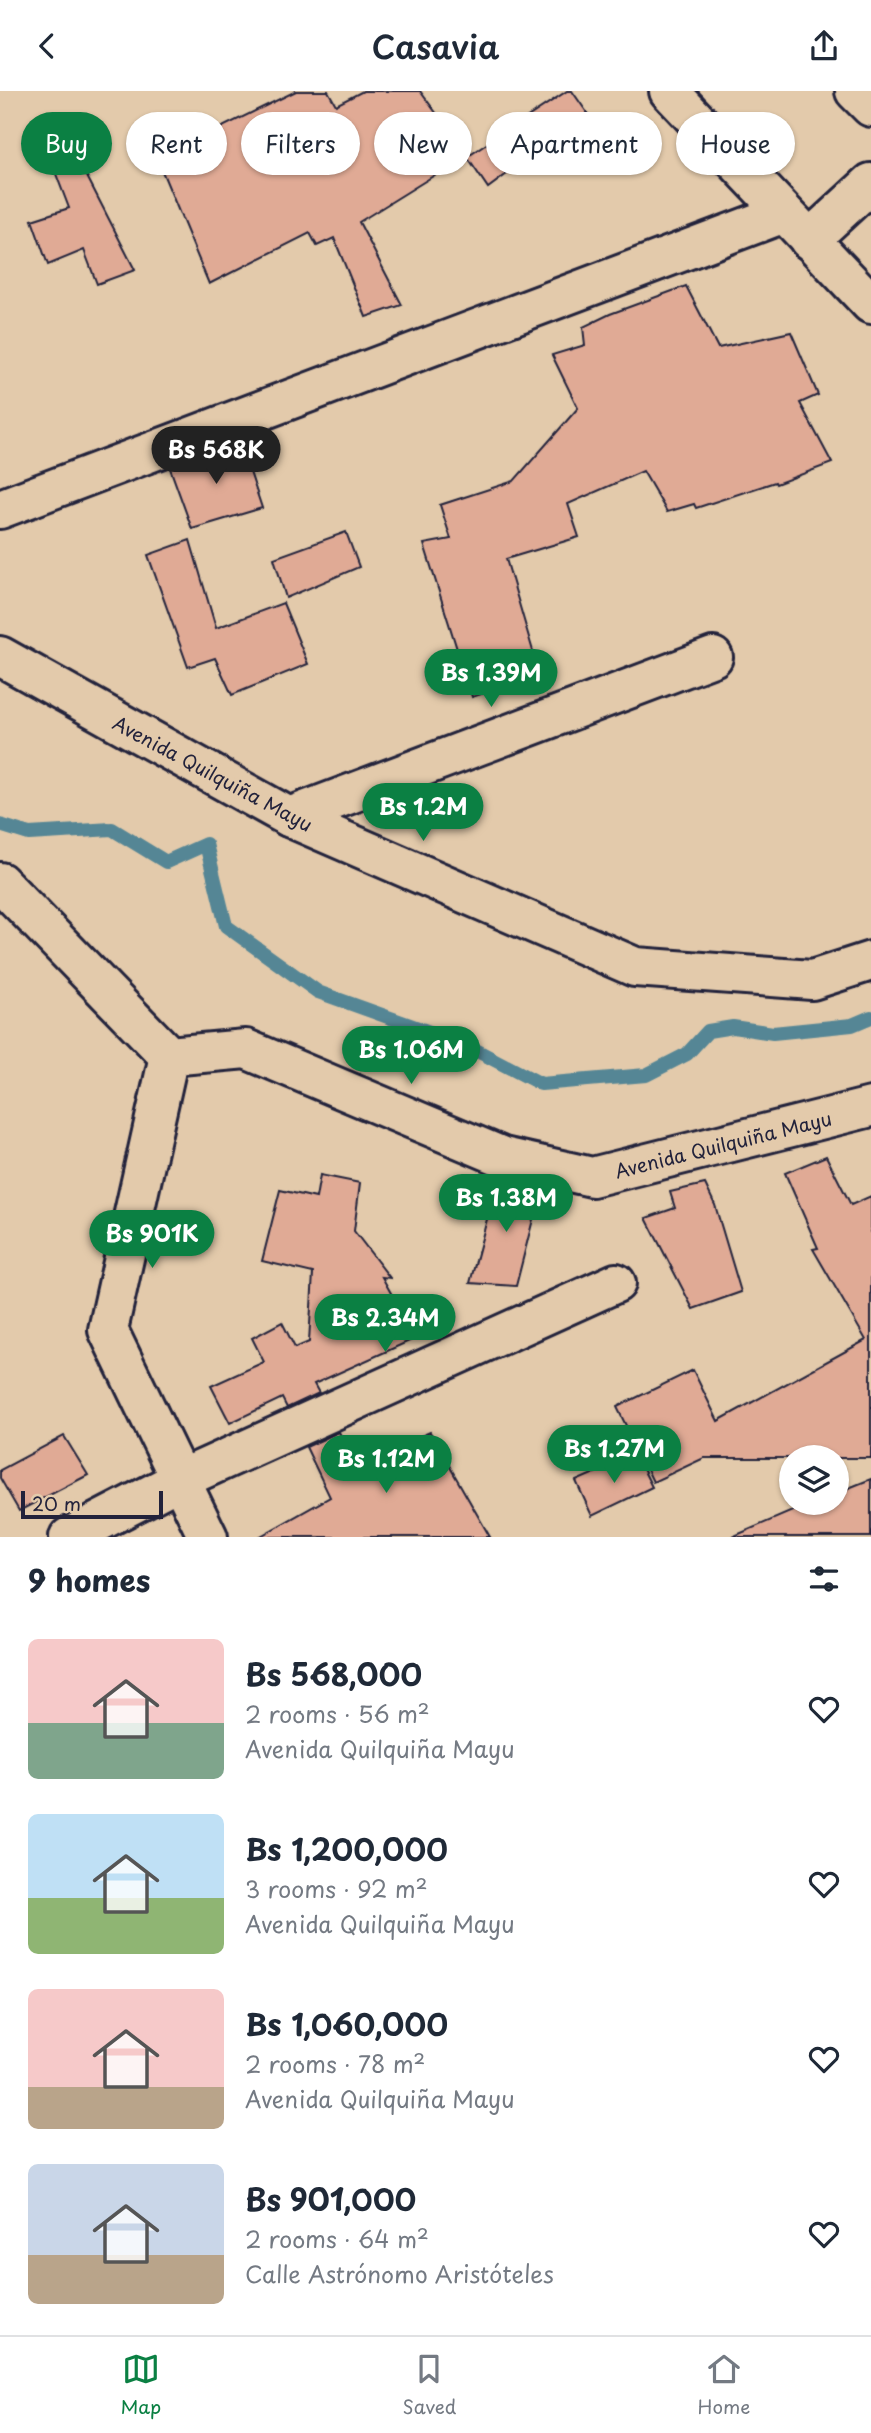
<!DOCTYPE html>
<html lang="en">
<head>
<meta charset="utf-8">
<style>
  :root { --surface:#fff; --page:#f2f2f3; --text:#1f2937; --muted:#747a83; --line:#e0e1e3; --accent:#0b8043 }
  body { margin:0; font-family:"Playpen Sans",sans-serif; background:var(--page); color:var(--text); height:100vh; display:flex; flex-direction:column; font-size:26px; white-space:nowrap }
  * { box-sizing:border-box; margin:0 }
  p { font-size:23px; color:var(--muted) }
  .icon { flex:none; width:38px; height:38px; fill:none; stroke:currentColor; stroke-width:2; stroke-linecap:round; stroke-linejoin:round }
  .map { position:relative; height:1446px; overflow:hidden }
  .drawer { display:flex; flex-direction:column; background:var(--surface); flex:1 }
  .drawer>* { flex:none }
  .hud { position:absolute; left:21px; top:21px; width:830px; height:63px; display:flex; gap:14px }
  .fabs { position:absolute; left:779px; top:1354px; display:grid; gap:14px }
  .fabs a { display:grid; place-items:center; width:70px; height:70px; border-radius:50%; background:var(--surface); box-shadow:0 2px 5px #0004; font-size:35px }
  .scale { position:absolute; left:21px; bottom:18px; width:142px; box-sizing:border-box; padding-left:7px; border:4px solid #22223b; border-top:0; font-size:19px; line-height:24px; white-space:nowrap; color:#22223b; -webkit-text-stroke:5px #e3caab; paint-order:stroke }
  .price { position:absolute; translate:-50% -60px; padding:0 16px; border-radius:24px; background:var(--accent); color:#fff; font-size:23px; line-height:46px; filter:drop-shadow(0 2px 4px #0008) }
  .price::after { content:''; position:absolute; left:50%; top:42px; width:21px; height:16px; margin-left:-10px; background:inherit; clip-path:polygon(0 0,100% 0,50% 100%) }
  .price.on { background:#222; color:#fff }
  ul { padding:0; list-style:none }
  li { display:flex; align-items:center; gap:21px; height:175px; padding:0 28px }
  li span { display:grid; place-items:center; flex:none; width:196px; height:140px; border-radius:10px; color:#555 }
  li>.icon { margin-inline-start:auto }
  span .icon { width:84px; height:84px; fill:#fffc; stroke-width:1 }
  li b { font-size:30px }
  h2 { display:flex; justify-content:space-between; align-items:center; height:84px; padding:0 28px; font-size:30px }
  .pill { padding:0 24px; border-radius:32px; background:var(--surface); box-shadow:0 2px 5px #0004; font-size:24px; line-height:63px }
  .pill.on { background:var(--accent); color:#fff }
  header { display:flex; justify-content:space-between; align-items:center; height:91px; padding:0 28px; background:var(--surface); font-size:32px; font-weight:600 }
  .tabs { display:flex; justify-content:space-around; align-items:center; height:98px; border-top:2px solid var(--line); background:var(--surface); font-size:19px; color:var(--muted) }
  .tabs a { display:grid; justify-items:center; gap:4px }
  .tabs .on { color:var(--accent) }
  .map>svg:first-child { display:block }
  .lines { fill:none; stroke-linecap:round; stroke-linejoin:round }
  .stream { stroke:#558695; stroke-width:14 }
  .building { fill:#e0aa95; stroke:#22223b; stroke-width:2 }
  .street-casing { stroke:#22223b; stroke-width:44 }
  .secondary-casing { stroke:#22223b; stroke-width:44 }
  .street { stroke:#e3caab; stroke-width:38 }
  .secondary { stroke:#e3caab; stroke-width:38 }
  .labels { text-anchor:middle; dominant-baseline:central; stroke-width:7; stroke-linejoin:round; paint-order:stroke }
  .street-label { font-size:19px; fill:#22223b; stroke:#e3caab }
</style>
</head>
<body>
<header><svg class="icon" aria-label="back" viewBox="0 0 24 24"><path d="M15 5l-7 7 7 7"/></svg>Casavia<svg class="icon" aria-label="share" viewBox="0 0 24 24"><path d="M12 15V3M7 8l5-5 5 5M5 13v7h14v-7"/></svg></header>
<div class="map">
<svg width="871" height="1446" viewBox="0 0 871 1446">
  <rect width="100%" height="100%" fill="#e3caab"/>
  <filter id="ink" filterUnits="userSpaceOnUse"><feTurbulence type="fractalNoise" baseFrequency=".0143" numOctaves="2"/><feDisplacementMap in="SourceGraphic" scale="14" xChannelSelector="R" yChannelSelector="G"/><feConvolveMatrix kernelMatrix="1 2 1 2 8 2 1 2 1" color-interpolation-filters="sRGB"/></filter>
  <g filter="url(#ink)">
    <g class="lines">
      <!-- stream -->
      <path class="stream" d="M 0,734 L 29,743 L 112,738 L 166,771 L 206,753 L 226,835 L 318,901 L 466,954 L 541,993 L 646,984 L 687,963 L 708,940 L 733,936 L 773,942 L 852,934 L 871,926"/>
    </g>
    <!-- building -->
    <g class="building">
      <path d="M 296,0 L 328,0 L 336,14 L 363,0 L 420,0 L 467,64 L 359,131 L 402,214 L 366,226 L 334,147 L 317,155 L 310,142 L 209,193 L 157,68 Z"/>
      <path d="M 567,0 L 572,0 L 588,23 L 488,97 L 467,66 Z"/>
      <path d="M 76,64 L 135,179 L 97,193 L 84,159 L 48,174 L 32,129 L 69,117 L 53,75 Z"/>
      <path d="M 686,195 L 718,257 L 791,241 L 818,304 L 800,312 L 832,372 L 776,393 L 775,391 L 696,417 L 694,413 L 667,421 L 643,380 L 568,413 L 579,446 L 506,468 L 540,584 L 472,606 L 424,453 L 451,448 L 440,414 L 514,390 L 578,317 L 552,264 L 585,254 L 583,236 L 610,223 Z"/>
      <path d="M 240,351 L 262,417 L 192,438 L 170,377 Z"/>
      <path d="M 346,441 L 359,476 L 286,507 L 274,467 Z"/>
      <path d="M 190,449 L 216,537 L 283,512 L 308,573 L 232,604 L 215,567 L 188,576 L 148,464 Z"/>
      <path d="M 826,1065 L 851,1114 L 871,1105 L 871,1367 L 704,1367 L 653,1391 L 617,1316 L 693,1279 L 718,1330 L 866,1249 L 813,1158 L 818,1157 L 785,1082 Z"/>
      <path d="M 320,1084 L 360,1092 L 354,1140 L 390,1187 L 382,1186 L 416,1247 L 314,1293 L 319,1302 L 287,1317 L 282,1307 L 230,1332 L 211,1295 L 264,1271 L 252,1247 L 282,1231 L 295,1257 L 309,1251 L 313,1182 L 262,1170 L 280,1099 L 316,1107 Z"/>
      <path d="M 498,1087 L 541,1097 L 516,1195 L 470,1192 Z"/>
      <path d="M 705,1093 L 715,1114 L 741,1201 L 693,1218 L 646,1127 L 675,1117 L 670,1101 Z"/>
      <path d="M 339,1341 L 356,1373 L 430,1341 L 490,1446 L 259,1446 L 330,1406 L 306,1356 Z"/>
      <path d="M 64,1345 L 88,1384 L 19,1420 L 0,1387 L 0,1379 Z"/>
      <path d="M 636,1364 L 652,1396 L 592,1425 L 576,1390 Z"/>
      <path d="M 871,1388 L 871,1446 L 732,1446 L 811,1412 L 836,1412 L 836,1402 Z"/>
    </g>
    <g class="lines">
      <!-- street casing -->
      <g class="street-casing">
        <g id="street">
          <path d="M 809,149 L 871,92"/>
          <path d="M 0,418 L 784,122"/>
          <path d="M 0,565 L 289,726 L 635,876 L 812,889 L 871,870"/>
          <path d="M 289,726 L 713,566"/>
          <path d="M 0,791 L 169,965 L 246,958 L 503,1066 L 592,1086 L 871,1016"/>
          <path d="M 169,965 L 108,1239 L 208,1446"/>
          <path d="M 69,1446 L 179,1389 L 616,1192"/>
        </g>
      </g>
      <!-- secondary casing -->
      <g class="secondary-casing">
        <g id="secondary">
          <path d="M 669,0 L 871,213"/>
          <path d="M 855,0 L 871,16"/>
        </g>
      </g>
      <!-- street -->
      <use href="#street" class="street"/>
      <!-- secondary -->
      <use href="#secondary" class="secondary"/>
    </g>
  </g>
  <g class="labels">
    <!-- street labels -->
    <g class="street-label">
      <text transform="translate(213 682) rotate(28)">Avenida Quilquiña Mayu</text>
      <text transform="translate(723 1053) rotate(-14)">Avenida Quilquiña Mayu</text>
    </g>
  </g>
</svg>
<div class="fabs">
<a><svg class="icon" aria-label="layers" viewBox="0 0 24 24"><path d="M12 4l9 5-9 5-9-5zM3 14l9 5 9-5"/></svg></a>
</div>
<div class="scale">20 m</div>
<b class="price on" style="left:216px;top:395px">Bs 568K</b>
<b class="price" style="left:491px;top:618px">Bs 1.39M</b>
<b class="price" style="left:423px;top:752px">Bs 1.2M</b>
<b class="price" style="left:411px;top:995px">Bs 1.06M</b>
<b class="price" style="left:506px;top:1143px">Bs 1.38M</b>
<b class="price" style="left:152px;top:1179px">Bs 901K</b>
<b class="price" style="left:385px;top:1263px">Bs 2.34M</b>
<b class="price" style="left:614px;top:1394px">Bs 1.27M</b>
<b class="price" style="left:386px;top:1404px">Bs 1.12M</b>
<div class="hud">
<a class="pill on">Buy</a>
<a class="pill">Rent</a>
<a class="pill">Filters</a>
<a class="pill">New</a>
<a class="pill">Apartment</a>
<a class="pill">House</a>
</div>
</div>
<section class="drawer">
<h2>9 homes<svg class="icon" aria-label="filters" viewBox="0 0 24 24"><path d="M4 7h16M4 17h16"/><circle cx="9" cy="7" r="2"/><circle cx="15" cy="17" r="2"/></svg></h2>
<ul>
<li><span style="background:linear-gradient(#f6c9c9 60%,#7fa58c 0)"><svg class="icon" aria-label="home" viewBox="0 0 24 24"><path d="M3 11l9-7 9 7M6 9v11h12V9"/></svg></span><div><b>Bs 568,000</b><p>2 rooms · 56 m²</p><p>Avenida Quilquiña Mayu</p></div><svg class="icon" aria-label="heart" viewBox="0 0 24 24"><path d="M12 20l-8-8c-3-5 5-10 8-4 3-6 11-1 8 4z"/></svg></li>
<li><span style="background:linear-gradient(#bfe0f5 60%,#8fb573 0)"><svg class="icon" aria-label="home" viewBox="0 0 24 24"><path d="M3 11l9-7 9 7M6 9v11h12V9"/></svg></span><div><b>Bs 1,200,000</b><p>3 rooms · 92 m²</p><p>Avenida Quilquiña Mayu</p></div><svg class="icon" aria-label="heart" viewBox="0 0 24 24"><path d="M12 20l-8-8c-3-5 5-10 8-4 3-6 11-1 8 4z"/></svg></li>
<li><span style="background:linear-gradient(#f6c9c9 70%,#b9a48a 0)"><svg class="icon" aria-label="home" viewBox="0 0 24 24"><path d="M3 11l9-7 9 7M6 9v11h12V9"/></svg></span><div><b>Bs 1,060,000</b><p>2 rooms · 78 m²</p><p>Avenida Quilquiña Mayu</p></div><svg class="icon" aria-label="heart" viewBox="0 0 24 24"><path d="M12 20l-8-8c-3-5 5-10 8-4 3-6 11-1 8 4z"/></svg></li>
<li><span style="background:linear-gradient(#c9d6e8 65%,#b9a48a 0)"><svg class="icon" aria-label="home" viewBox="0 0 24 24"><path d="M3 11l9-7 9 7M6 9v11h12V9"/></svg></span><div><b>Bs 901,000</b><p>2 rooms · 64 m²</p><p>Calle Astrónomo Aristóteles</p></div><svg class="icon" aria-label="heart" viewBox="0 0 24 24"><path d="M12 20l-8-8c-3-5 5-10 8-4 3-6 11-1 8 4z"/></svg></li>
</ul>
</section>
<nav class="tabs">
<a class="on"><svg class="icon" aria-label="map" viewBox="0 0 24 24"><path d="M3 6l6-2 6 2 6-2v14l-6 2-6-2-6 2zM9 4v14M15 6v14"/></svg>Map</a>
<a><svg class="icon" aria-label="saved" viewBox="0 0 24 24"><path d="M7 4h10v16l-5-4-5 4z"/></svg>Saved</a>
<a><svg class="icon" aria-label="home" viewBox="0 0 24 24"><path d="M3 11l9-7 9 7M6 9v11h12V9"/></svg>Home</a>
</nav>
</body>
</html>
